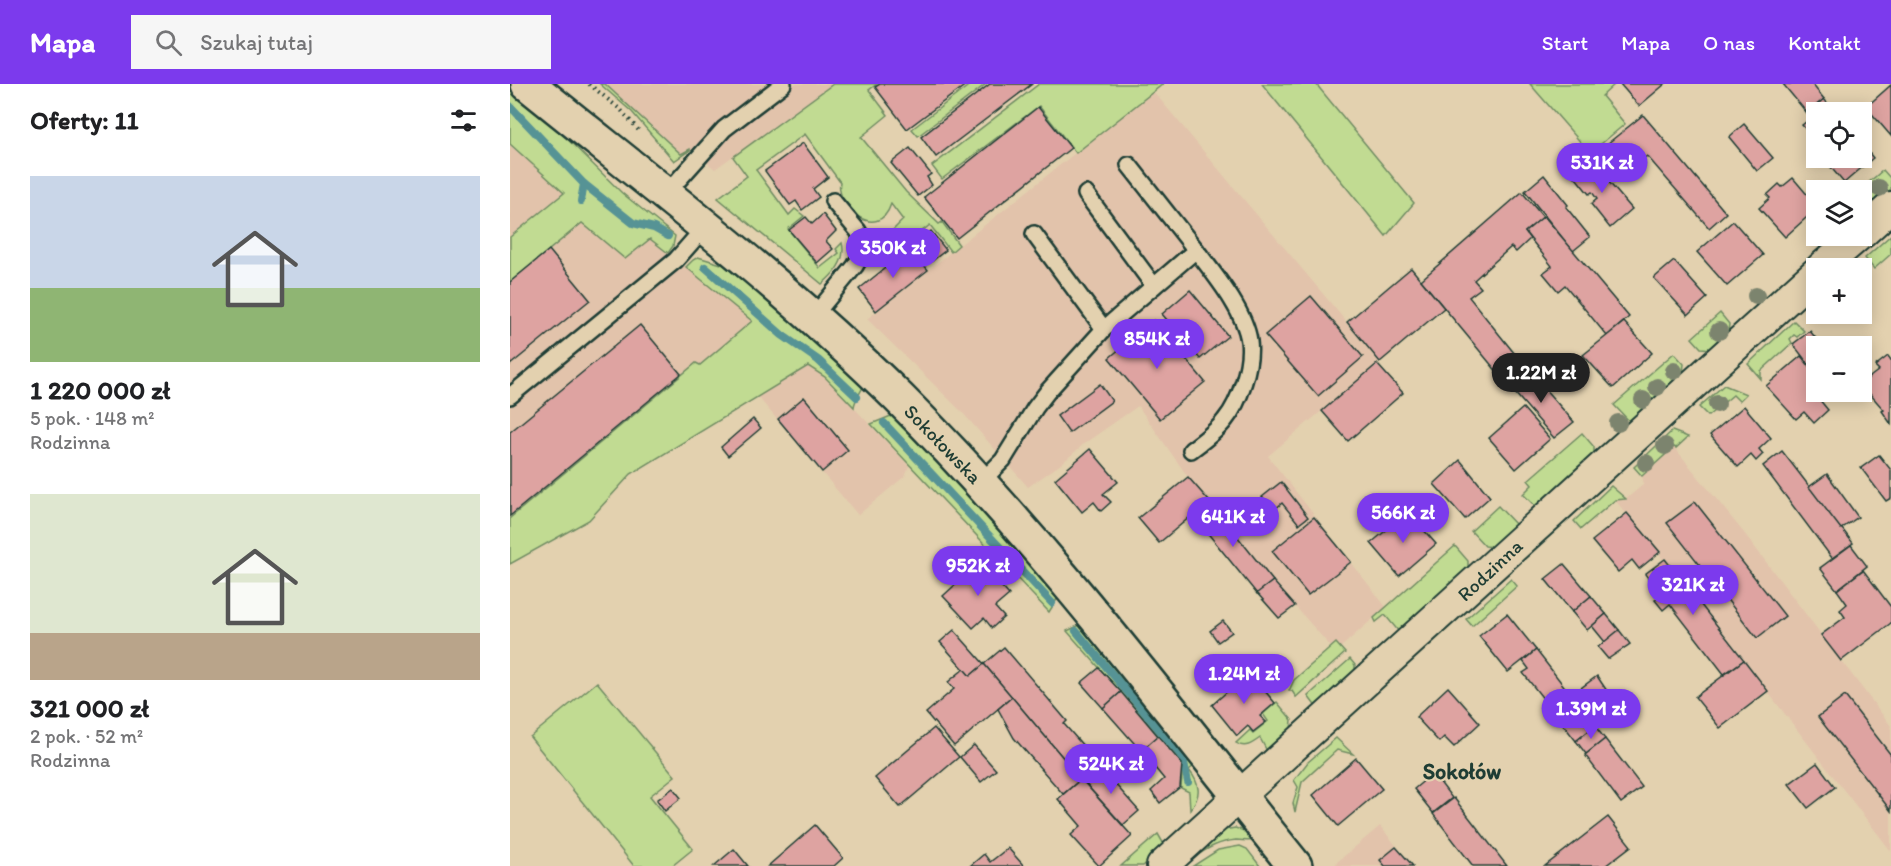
<!DOCTYPE html>
<html lang="pl">
<head>
<meta charset="utf-8">
<style>
  :root { --surface:#fff; --page:#f6f6f6; --text:#202124; --muted:#757577; --accent:#7c3aed }
  body { margin:0; font-family:Itim,sans-serif; background:var(--page); color:var(--text); height:100vh; display:flex; flex-direction:column; font-size:22px; white-space:nowrap }
  * { box-sizing:border-box; margin:0 }
  p { font-size:20px; color:var(--muted) }
  .icon { flex:none; width:33px; height:33px; fill:none; stroke:currentColor; stroke-width:2; stroke-linecap:round; stroke-linejoin:round }
  .map { position:relative; flex:1; overflow:hidden }
  .panel { display:flex; flex-direction:column; background:var(--surface); width:510px }
  .panel>* { flex:none }
  .tools { position:absolute; left:1296px; top:18px; display:grid; gap:12px }
  .tools a { display:grid; place-items:center; width:66px; height:66px; border-radius:0px; background:var(--surface); box-shadow:0 3px 15px #0003; font-size:30px }
  .price { position:absolute; translate:-50% -51px; padding:0 14px; border-radius:21px; background:var(--accent); color:#fff; font-size:20px; line-height:39px; filter:drop-shadow(0 2px 3px #0008) }
  .price::after { content:''; position:absolute; left:50%; top:36px; width:18px; height:14px; margin-left:-9px; background:inherit; clip-path:polygon(0 0,100% 0,50% 100%) }
  .price.active { background:#222; color:#fff }
  ul { padding:0; list-style:none }
  li { display:grid; align-content:center; gap:12px; height:318px; padding:0 30px }
  li span { display:grid; place-items:center; height:186px; border-radius:0px; color:#555 }
  li>.icon { margin-inline-start:auto }
  span .icon { width:108px; height:108px; fill:#fffc; stroke-width:1 }
  li b { font-size:26px }
  h2 { display:flex; justify-content:space-between; align-items:center; height:72px; padding:0 30px; font-size:26px }
  header { display:flex; align-items:center; gap:36px; box-sizing:border-box; height:84px; padding:0 30px; background:var(--accent); color:#fff }
  header strong { font-size:28px }
  nav { display:flex; gap:33px; margin-inline-start:auto; font-size:21px }
  .search { width:420px; height:54px; background:var(--page); display:flex; align-items:center; gap:15px; box-sizing:border-box; padding:0 21px; border-radius:0px; color:var(--muted); font-size:22px }
  main { display:flex; flex:1; min-height:0 }
  .map>svg:first-child { display:block }
  .built { fill:#e2c3ab }
  .green { fill:#c1db92; stroke:#708c63; stroke-width:1.5 }
  .lines { fill:none; stroke-linecap:round; stroke-linejoin:round }
  .stream { stroke:#579395; stroke-width:8 }
  .building { fill:#dea3a1; stroke:#1f3d34; stroke-width:1.5 }
  .service-casing { stroke:#1f3d34; stroke-width:20 }
  .minor-casing { stroke:#1f3d34; stroke-width:34 }
  .tertiary-casing { stroke:#1f3d34; stroke-width:38 }
  .path { stroke:#1f3d34; stroke-width:4; stroke-dasharray:1.5 4.5; stroke-linecap:butt }
  .service { stroke:#e3d1af; stroke-width:15 }
  .minor { stroke:#e3d1af; stroke-width:30 }
  .tertiary { stroke:#e3d1af; stroke-width:33 }
  .tree { fill:#7c846e }
  .labels { text-anchor:middle; dominant-baseline:central; stroke-width:4.5; stroke-linejoin:round; paint-order:stroke }
  .street-label { font-size:20px; fill:#1f3d34; stroke:#e3d1af }
  .quarter-label { font-size:22px; font-weight:bold; fill:#1f3d34; stroke:#e3d1af }
</style>
</head>
<body>
<header>
<strong>Mapa</strong>
<div class="search"><svg class="icon" aria-label="search" viewBox="0 0 24 24"><circle cx="10" cy="10" r="6"/><path d="M15 15l6 6"/></svg>Szukaj tutaj</div>
<nav><a>Start</a><a>Mapa</a><a>O nas</a><a>Kontakt</a></nav>
</header>
<main>
<section class="panel">
<h2>Oferty: 11<svg class="icon" aria-label="filters" viewBox="0 0 24 24"><path d="M4 7h16M4 17h16"/><circle cx="9" cy="7" r="2"/><circle cx="15" cy="17" r="2"/></svg></h2>
<ul>
<li><span style="background:linear-gradient(#c9d6e8 60%,#8fb573 0)"><svg class="icon" aria-label="home" viewBox="0 0 24 24"><path d="M3 11l9-7 9 7M6 9v11h12V9"/></svg></span><div><b>1 220 000 zł</b><p>5 pok. · 148 m²</p><p>Rodzinna</p></div></li>
<li><span style="background:linear-gradient(#dfe7d0 75%,#b9a48a 0)"><svg class="icon" aria-label="home" viewBox="0 0 24 24"><path d="M3 11l9-7 9 7M6 9v11h12V9"/></svg></span><div><b>321 000 zł</b><p>2 pok. · 52 m²</p><p>Rodzinna</p></div></li>
</ul>
</section>
<div class="map">
<svg width="1381" height="782" viewBox="0 0 1381 782">
  <rect width="100%" height="100%" fill="#e3d1af"/>
  <filter id="ink" filterUnits="userSpaceOnUse"><feTurbulence type="fractalNoise" baseFrequency=".0167" numOctaves="2"/><feDisplacementMap in="SourceGraphic" scale="12" xChannelSelector="R" yChannelSelector="G"/><feConvolveMatrix kernelMatrix="1 2 1 2 8 2 1 2 1" color-interpolation-filters="sRGB"/></filter>
  <g filter="url(#ink)">
    <!-- built -->
    <g class="built">
      <path d="M 95,0 L 323,0 L 205,85 L 180,65 L 171,70 Z"/>
      <path d="M 643,7 L 870,278 L 758,372 L 876,523 L 830,564 L 826,559 L 821,563 L 763,497 L 678,393 L 628,322 L 575,359 L 551,380 L 518,403 L 452,328 L 357,235 Z"/>
      <path d="M 0,60 L 70,123 L 134,149 L 298,282 L 315,293 L 399,382 L 395,392 L 348,431 L 248,313 L 121,390 L 79,436 L 0,480 Z"/>
      <path d="M 1164,363 L 1234,449 L 1381,642 L 1381,767 L 1155,475 L 1153,476 L 1149,469 L 1105,416 L 1116,415 L 1134,400 L 1132,392 Z"/>
      <path d="M 870,742 L 903,782 L 828,782 L 826,779 Z"/>
    </g>
    <!-- green -->
    <g class="green">
      <path d="M 90,0 L 95,0 L 171,70 L 180,65 L 180,66 L 164,77 L 122,28 Z"/>
      <path d="M 323,0 L 367,0 L 359,6 L 378,31 L 351,53 L 396,108 L 429,140 L 432,138 L 449,161 L 441,168 L 420,141 L 391,163 L 382,154 L 381,148 L 393,136 L 381,120 C 368,159 325,123 330,98 L 295,50 L 246,86 L 279,131 L 285,125 L 294,132 L 278,145 L 310,184 L 329,169 L 326,165 L 332,159 C 337,176 324,190 312,200 L 208,114 L 237,92 L 223,73 Z"/>
      <path d="M 461,0 L 476,0 L 408,52 L 402,45 Z"/>
      <path d="M 529,0 L 653,0 L 566,69 L 529,22 L 432,95 L 422,82 Z"/>
      <path d="M 752,0 L 806,0 L 904,119 L 876,152 Z"/>
      <path d="M 1020,0 L 1105,0 L 1092,12 L 1115,40 L 1080,69 Z"/>
      <path d="M 0,4 L 30,28 L 112,109 L 165,152 L 163,162 L 158,169 L 140,155 L 115,175 L 72,139 L 0,198 L 0,153 L 54,109 L 0,60 Z"/>
      <path d="M 1373,86 L 1381,95 L 1381,105 L 1356,127 L 1352,127 L 1352,106 L 1350,106 Z"/>
      <path d="M 1381,151 L 1381,170 L 1364,185 L 1355,174 Z"/>
      <path d="M 188,173 L 218,182 L 355,299 C 352,307 345,314 344,323 L 315,293 L 298,282 L 121,390 L 79,436 L 0,480 L 0,434 L 186,279 L 190,281 L 242,237 L 176,183 L 183,176 Z"/>
      <path d="M 1210,229 L 1219,240 L 1218,250 L 1202,265 L 1191,264 L 1182,254 Z"/>
      <path d="M 1284,237 L 1294,247 L 1287,253 L 1284,251 L 1280,255 L 1282,259 L 1251,287 L 1251,295 L 1238,280 Z"/>
      <path d="M 1164,269 L 1174,280 L 1173,290 L 1121,339 L 1104,321 Z"/>
      <path d="M 1214,301 L 1236,310 L 1229,317 L 1223,311 L 1198,332 L 1189,323 Z"/>
      <path d="M 386,330 L 437,383 L 549,512 L 539,528 L 361,340 Z"/>
      <path d="M 1162,347 L 1178,353 L 1166,364 L 1164,363 L 1132,392 L 1124,383 Z"/>
      <path d="M 1072,349 L 1084,363 L 1084,372 L 1027,424 L 1013,410 L 1022,401 L 1018,396 Z"/>
      <path d="M 1101,402 L 1116,415 L 1105,416 L 1071,445 L 1064,437 Z"/>
      <path d="M 988,422 L 1007,442 L 985,463 L 975,462 L 961,447 Z"/>
      <path d="M 945,462 L 958,477 L 958,487 L 890,549 L 875,531 L 866,538 L 864,534 Z"/>
      <path d="M 1001,495 L 1007,502 L 962,542 L 956,535 Z"/>
      <path d="M 572,540 L 686,680 L 679,686 C 690,700 692,711 680,726 L 679,708 L 671,704 L 673,679 L 557,547 Z"/>
      <path d="M 826,559 L 835,569 L 786,613 L 782,607 L 779,607 L 784,596 Z"/>
      <path d="M 840,575 L 845,581 L 845,591 L 807,624 L 798,612 Z"/>
      <path d="M 87,598 L 165,692 L 140,712 L 183,765 L 162,782 L 124,782 L 20,653 Z"/>
      <path d="M 767,618 L 782,636 L 781,646 L 757,667 L 750,654 C 742,660 735,665 726,659 L 740,646 L 743,649 L 758,637 L 753,630 Z"/>
      <path d="M 826,654 L 843,670 L 827,666 L 792,698 L 785,728 L 783,719 L 788,703 L 784,696 L 798,678 Z"/>
      <path d="M 725,744 L 738,748 L 746,756 C 739,758 733,756 726,756 C 709,758 699,763 685,773 L 714,746 Z"/>
      <path d="M 648,750 L 655,762 L 633,782 L 611,782 Z"/>
      <path d="M 730,762 L 737,765 L 750,782 L 683,782 L 708,766 Z"/>
    </g>
    <g class="lines">
      <!-- stream -->
      <g class="stream">
        <path d="M 0,22 L 74,100 L 71,117"/>
        <path d="M 74,100 L 123,139 L 144,144 L 158,152"/>
        <path d="M 195,183 L 272,251 L 308,276 L 347,313"/>
        <path d="M 374,339 L 542,519"/>
        <path d="M 566,547 L 673,674 L 678,698"/>
      </g>
    </g>
    <!-- building -->
    <g class="building">
      <path d="M 370,0 L 457,0 L 397,45 L 365,3 Z"/>
      <path d="M 480,0 L 522,0 L 426,73 L 411,53 Z"/>
      <path d="M 1110,0 L 1155,0 L 1129,22 Z"/>
      <path d="M 1273,0 L 1302,0 L 1314,15 L 1297,29 Z"/>
      <path d="M 1381,1 L 1381,52 L 1356,23 Z"/>
      <path d="M 1314,15 L 1325,28 L 1306,28 L 1306,52 L 1304,54 L 1292,41 L 1301,34 L 1297,29 Z"/>
      <path d="M 528,23 L 561,64 L 447,154 L 414,113 Z"/>
      <path d="M 1133,31 L 1216,129 L 1199,144 L 1137,72 L 1104,98 L 1082,72 Z"/>
      <path d="M 1234,40 L 1263,74 L 1247,87 L 1219,53 Z"/>
      <path d="M 293,59 L 318,93 L 303,105 L 309,113 L 292,126 L 286,117 L 280,121 L 255,87 Z"/>
      <path d="M 1352,60 L 1363,74 L 1334,99 L 1313,74 L 1352,74 Z"/>
      <path d="M 400,64 L 421,90 L 417,93 L 422,101 L 408,112 L 381,79 Z"/>
      <path d="M 1079,75 L 1122,125 L 1100,144 L 1081,120 L 1087,115 L 1082,108 L 1079,110 L 1062,89 Z"/>
      <path d="M 1034,91 L 1058,121 L 1056,123 L 1080,153 L 1063,167 L 1015,107 Z"/>
      <path d="M 1283,94 L 1306,121 L 1306,125 L 1275,153 L 1249,124 L 1260,114 L 1257,111 L 1269,100 L 1272,103 Z"/>
      <path d="M 1012,108 L 1033,133 L 1015,148 L 1020,155 L 1006,168 L 1001,163 L 964,196 L 971,204 L 959,213 L 1017,285 L 998,301 L 911,196 Z"/>
      <path d="M 313,130 L 326,147 L 316,157 L 323,165 L 307,179 L 279,146 L 296,133 L 302,140 Z"/>
      <path d="M 1034,132 L 1119,233 L 1097,252 L 1055,201 L 1048,207 L 1033,189 L 1042,182 L 1015,148 Z"/>
      <path d="M 1223,137 L 1253,171 L 1217,202 L 1187,168 Z"/>
      <path d="M 421,147 L 436,166 L 422,177 L 407,158 Z"/>
      <path d="M 400,164 L 418,186 L 366,227 L 349,205 Z"/>
      <path d="M 39,166 L 80,216 L 0,281 L 0,198 Z"/>
      <path d="M 1164,177 L 1197,214 L 1178,231 L 1144,194 Z"/>
      <path d="M 901,184 L 934,224 L 870,278 L 837,238 Z"/>
      <path d="M 680,206 L 718,252 L 690,275 L 652,230 Z"/>
      <path d="M 801,212 L 853,273 L 808,312 L 755,251 Z"/>
      <path d="M 644,236 L 695,298 L 650,335 L 599,274 Z"/>
      <path d="M 1114,238 L 1142,269 L 1103,304 L 1073,271 Z"/>
      <path d="M 130,241 L 171,290 L 0,432 L 0,348 Z"/>
      <path d="M 1300,247 L 1312,262 L 1306,262 L 1306,290 L 1283,260 Z"/>
      <path d="M 1291,272 L 1306,290 L 1306,308 L 1318,308 L 1309,315 L 1318,326 L 1304,339 L 1294,328 L 1286,335 L 1256,302 Z"/>
      <path d="M 1378,272 L 1381,276 L 1381,340 L 1372,327 L 1374,326 L 1352,301 L 1352,299 L 1369,286 L 1365,282 Z"/>
      <path d="M 867,280 L 893,309 L 838,357 L 812,327 Z"/>
      <path d="M 1017,285 L 1064,338 L 1044,354 L 998,301 Z"/>
      <path d="M 590,300 L 602,317 L 559,349 L 547,332 Z"/>
      <path d="M 294,313 L 338,366 L 312,388 L 268,335 Z"/>
      <path d="M 1234,322 L 1261,354 L 1249,365 L 1253,370 L 1246,377 L 1241,371 L 1228,383 L 1200,351 Z"/>
      <path d="M 1013,324 L 1040,355 L 1006,385 L 979,354 Z"/>
      <path d="M 243,335 L 251,344 L 218,372 L 211,363 Z"/>
      <path d="M 580,365 L 608,398 L 593,410 L 601,418 L 591,427 L 584,418 L 572,428 L 545,395 Z"/>
      <path d="M 1272,367 L 1343,459 L 1322,474 L 1253,382 Z"/>
      <path d="M 1369,371 L 1381,386 L 1381,414 L 1376,417 L 1351,384 Z"/>
      <path d="M 950,376 L 980,413 L 955,435 L 924,400 Z"/>
      <path d="M 1317,390 L 1348,433 L 1331,445 L 1299,403 Z"/>
      <path d="M 678,393 L 699,417 L 649,459 L 628,434 Z"/>
      <path d="M 771,398 L 798,433 L 789,440 L 772,419 L 763,427 L 752,413 Z"/>
      <path d="M 699,417 L 763,497 L 747,510 L 683,431 Z"/>
      <path d="M 1185,418 L 1275,532 L 1247,554 L 1157,439 Z"/>
      <path d="M 898,428 L 926,460 L 889,492 L 861,459 Z"/>
      <path d="M 1117,429 L 1150,468 L 1129,485 L 1122,476 L 1108,488 L 1082,457 Z"/>
      <path d="M 804,433 L 841,478 L 798,511 L 762,467 Z"/>
      <path d="M 1341,461 L 1357,482 L 1327,506 L 1310,484 Z"/>
      <path d="M 1155,475 L 1234,576 L 1214,590 L 1160,520 L 1153,526 L 1145,516 L 1152,510 L 1149,506 L 1148,508 L 1135,490 Z"/>
      <path d="M 470,478 L 499,511 L 485,523 L 494,533 L 482,544 L 474,534 L 463,544 L 433,512 Z"/>
      <path d="M 1054,480 L 1081,512 L 1062,528 L 1035,495 Z"/>
      <path d="M 1353,486 L 1381,523 L 1381,539 L 1331,577 L 1311,551 L 1335,533 L 1330,526 L 1337,520 L 1327,506 Z"/>
      <path d="M 763,497 L 785,522 L 769,534 L 747,509 Z"/>
      <path d="M 1081,512 L 1096,530 L 1077,546 L 1062,528 Z"/>
      <path d="M 997,530 L 1026,566 L 998,588 L 969,552 Z"/>
      <path d="M 1096,530 L 1109,546 L 1095,558 L 1082,542 Z"/>
      <path d="M 713,537 L 722,548 L 708,558 L 700,547 Z"/>
      <path d="M 444,546 L 474,580 L 460,592 L 430,558 Z"/>
      <path d="M 1109,546 L 1120,560 L 1098,575 L 1088,563 Z"/>
      <path d="M 494,563 L 557,637 L 554,640 L 589,680 L 571,695 L 474,580 Z"/>
      <path d="M 1026,566 L 1085,642 L 1066,657 L 1013,589 L 1019,585 L 1013,577 Z"/>
      <path d="M 1234,576 L 1258,607 L 1210,644 L 1185,613 Z"/>
      <path d="M 474,580 L 502,613 L 444,662 L 416,629 L 444,605 L 438,598 L 454,585 L 460,592 Z"/>
      <path d="M 589,584 L 611,608 L 593,624 L 571,599 Z"/>
      <path d="M 739,588 L 765,619 L 750,632 L 756,638 L 743,648 L 738,642 L 727,652 L 702,621 Z"/>
      <path d="M 1087,592 L 1101,613 L 1085,624 L 1071,604 Z"/>
      <path d="M 938,603 L 970,639 L 944,663 L 934,653 L 929,658 L 906,633 Z"/>
      <path d="M 611,608 L 648,652 L 631,667 L 593,624 Z"/>
      <path d="M 1335,612 L 1381,671 L 1381,727 L 1308,633 Z"/>
      <path d="M 502,613 L 571,695 L 553,710 L 504,654 L 488,625 Z"/>
      <path d="M 1085,642 L 1095,655 L 1076,670 L 1066,657 Z"/>
      <path d="M 424,644 L 449,673 L 390,723 L 365,694 Z"/>
      <path d="M 648,652 L 672,680 L 670,703 L 650,719 L 641,707 L 654,695 L 631,667 Z"/>
      <path d="M 1095,655 L 1132,703 L 1111,719 L 1075,671 Z"/>
      <path d="M 464,661 L 486,686 L 471,698 L 450,673 Z"/>
      <path d="M 846,674 L 872,705 L 828,742 L 803,711 Z"/>
      <path d="M 1307,679 L 1325,703 L 1298,724 L 1279,700 Z"/>
      <path d="M 589,682 L 629,727 L 613,741 L 572,696 Z"/>
      <path d="M 923,689 L 942,714 L 923,729 L 904,705 Z"/>
      <path d="M 571,695 L 622,752 L 589,782 L 561,751 L 571,742 L 548,715 Z"/>
      <path d="M 163,704 L 171,714 L 155,727 L 147,716 Z"/>
      <path d="M 944,714 L 997,782 L 963,782 L 923,730 Z"/>
      <path d="M 1098,733 L 1121,762 L 1095,782 L 1035,782 Z"/>
      <path d="M 305,741 L 333,774 L 324,782 L 258,782 Z"/>
      <path d="M 886,763 L 903,782 L 875,782 L 870,776 Z"/>
      <path d="M 498,764 L 514,782 L 460,782 L 474,770 L 480,778 Z"/>
      <path d="M 224,765 L 238,782 L 204,782 Z"/>
    </g>
    <g class="lines">
      <!-- service casing -->
      <g class="service-casing">
        <g id="service">
          <path d="M 576,110 L 644,202"/>
          <path d="M 155,111 L 214,45 L 273,0"/>
          <path d="M 524,150 L 594,245"/>
          <path d="M 303,233 L 345,182 L 354,166 L 353,157 L 348,147 L 323,117"/>
          <path d="M 0,312 L 166,176 L 195,143"/>
          <path d="M 681,366 C 693,357 706,348 715,336 C 730,318 742,280 739,257 C 735,227 704,190 686,166"/>
          <path d="M 470,399 L 493,376 L 525,324 L 538,307 L 594,245 L 686,166 L 619,81"/>
        </g>
      </g>
      <!-- minor casing -->
      <g class="minor-casing">
        <g id="minor">
          <path d="M 1352,149 L 1381,123"/>
          <path d="M 1311,184 L 1348,152"/>
          <path d="M 652,782 L 1306,189"/>
        </g>
      </g>
      <!-- tertiary casing -->
      <g class="tertiary-casing">
        <path id="tertiary" d="M 18,0 C 144,102 274,200 389,314 C 534,458 657,623 785,782"/>
      </g>
      <!-- path -->
      <path class="path" d="M 79,0 L 111,26 L 131,49"/>
      <!-- service -->
      <use href="#service" class="service"/>
      <!-- minor -->
      <use href="#minor" class="minor"/>
      <!-- tertiary -->
      <use href="#tertiary" class="tertiary"/>
    </g>
    <!-- trees -->
    <g class="tree">
      <circle cx="1369" cy="104" r="9"/>
      <circle cx="1246" cy="212" r="9"/>
      <circle cx="1209" cy="247" r="9"/>
      <circle cx="1164" cy="287" r="9"/>
      <circle cx="1147" cy="303" r="9"/>
      <circle cx="1133" cy="316" r="9"/>
      <circle cx="1207" cy="320" r="9"/>
      <circle cx="1108" cy="339" r="9"/>
      <circle cx="1155" cy="362" r="9"/>
      <circle cx="1136" cy="379" r="9"/>
    </g>
  </g>
  <g class="labels">
    <!-- street labels -->
    <g class="street-label">
      <text transform="translate(433 360) rotate(46)">Sokołowska</text>
      <text transform="translate(980 486) rotate(-43)">Rodzinna</text>
    </g>
    <!-- quarter labels -->
    <g class="quarter-label">
      <text x="952" y="687">Sokołów</text>
    </g>
  </g>
</svg>
<div class="tools">
<a><svg class="icon" aria-label="locate" viewBox="0 0 24 24"><circle cx="12" cy="12" r="6"/><path d="M12 2v4M12 18v4M2 12h4M18 12h4"/></svg></a>
<a><svg class="icon" aria-label="layers" viewBox="0 0 24 24"><path d="M12 4l9 5-9 5-9-5zM3 14l9 5 9-5"/></svg></a>
<a>+</a>
<a>−</a>
</div>
<b class="price" style="left:1092px;top:110px">531K zł</b>
<b class="price" style="left:383px;top:195px">350K zł</b>
<b class="price" style="left:647px;top:286px">854K zł</b>
<b class="price active" style="left:1031px;top:320px">1.22M zł</b>
<b class="price" style="left:893px;top:460px">566K zł</b>
<b class="price" style="left:723px;top:464px">641K zł</b>
<b class="price" style="left:468px;top:513px">952K zł</b>
<b class="price" style="left:1183px;top:532px">321K zł</b>
<b class="price" style="left:734px;top:621px">1.24M zł</b>
<b class="price" style="left:1081px;top:656px">1.39M zł</b>
<b class="price" style="left:601px;top:711px">524K zł</b>
</div>
</main>
</body>
</html>
